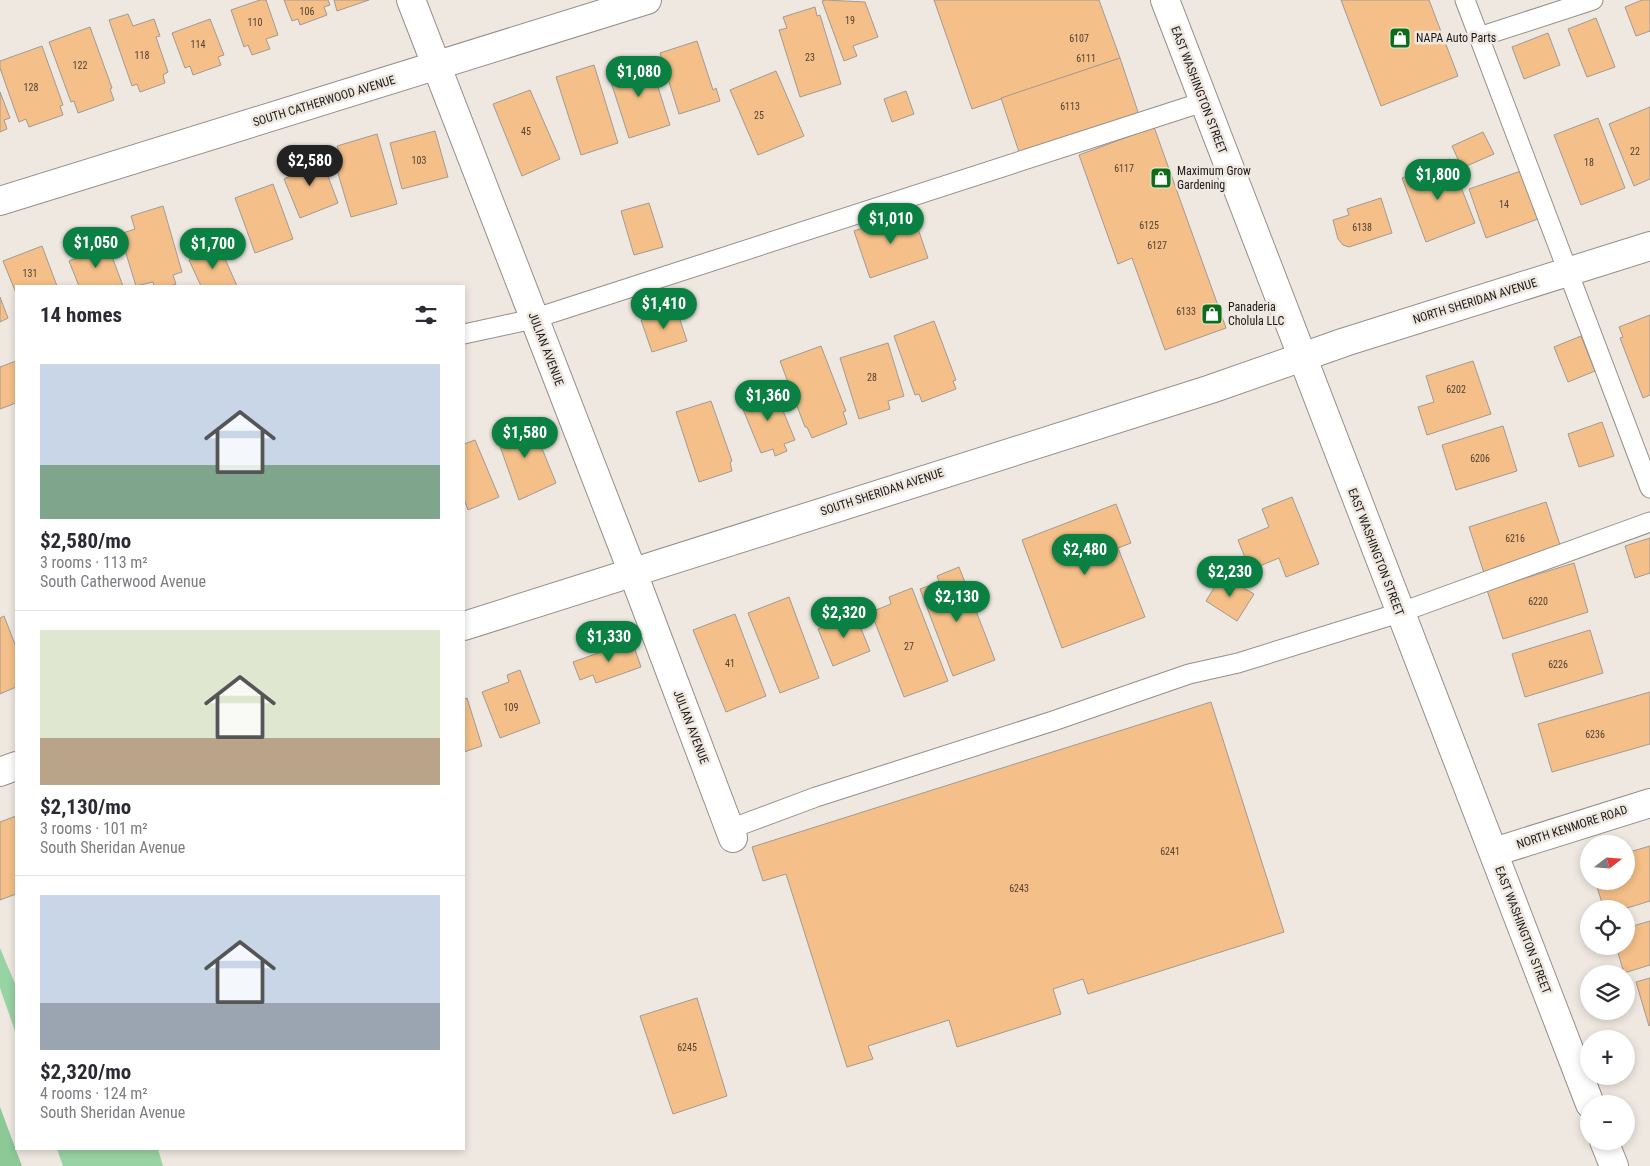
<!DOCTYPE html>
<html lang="en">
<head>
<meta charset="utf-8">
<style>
  :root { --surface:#fff; --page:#f2f2f3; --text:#2b2b33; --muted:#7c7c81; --line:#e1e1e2; --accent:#0b8043 }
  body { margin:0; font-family:"Roboto Condensed",sans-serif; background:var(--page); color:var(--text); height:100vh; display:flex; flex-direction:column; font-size:19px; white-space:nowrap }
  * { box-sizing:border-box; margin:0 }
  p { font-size:16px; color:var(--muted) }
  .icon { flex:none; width:28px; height:28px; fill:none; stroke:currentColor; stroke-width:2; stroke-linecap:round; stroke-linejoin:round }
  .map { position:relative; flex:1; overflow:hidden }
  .panel { position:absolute; left:15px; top:285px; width:450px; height:865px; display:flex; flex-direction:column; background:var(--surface); border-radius:0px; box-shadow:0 2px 8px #0003 }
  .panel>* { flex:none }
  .needle { width:32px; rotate:73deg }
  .tools { position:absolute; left:1580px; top:835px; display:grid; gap:10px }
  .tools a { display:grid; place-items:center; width:55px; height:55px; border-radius:50%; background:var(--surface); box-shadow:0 2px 8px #0003; font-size:25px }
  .price { position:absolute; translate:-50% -42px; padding:0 11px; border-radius:18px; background:var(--accent); color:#fff; font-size:16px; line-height:32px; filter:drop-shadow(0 1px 2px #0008) }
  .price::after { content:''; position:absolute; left:50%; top:30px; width:15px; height:11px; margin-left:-8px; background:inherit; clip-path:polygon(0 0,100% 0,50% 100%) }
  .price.selected { background:#222; color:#fff }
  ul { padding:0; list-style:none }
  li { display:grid; align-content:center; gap:10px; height:265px; padding:0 25px }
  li+li { border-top:1px solid var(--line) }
  li span { display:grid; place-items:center; height:155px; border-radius:0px; color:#555 }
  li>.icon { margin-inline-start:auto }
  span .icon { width:90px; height:90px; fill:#fffc; stroke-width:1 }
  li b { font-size:21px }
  h2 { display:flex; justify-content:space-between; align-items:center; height:60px; padding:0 25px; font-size:21px }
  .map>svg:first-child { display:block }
  .green { fill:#98d3a3 }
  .forest { fill:#8cc997 }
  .building { fill:#f4bf88; stroke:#a19a94 }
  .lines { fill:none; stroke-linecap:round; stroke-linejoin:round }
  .lane-casing { stroke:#958f88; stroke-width:21 }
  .street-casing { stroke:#958f88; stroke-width:30 }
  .primary-casing { stroke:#958f88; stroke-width:30 }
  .lane { stroke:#fff; stroke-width:19 }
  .street { stroke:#fff; stroke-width:28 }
  .primary { stroke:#fff; stroke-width:28 }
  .labels { text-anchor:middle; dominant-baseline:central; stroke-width:5; stroke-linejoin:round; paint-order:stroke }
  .number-label { font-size:10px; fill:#514232 }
  .poi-label { font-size:12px; fill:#1b1816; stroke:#efe8e0; text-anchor:start }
  .street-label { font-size:12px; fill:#1b1816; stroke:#efe8e0 }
</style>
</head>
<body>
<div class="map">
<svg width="1650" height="1166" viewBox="0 0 1650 1166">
  <rect width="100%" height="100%" fill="#efe8e0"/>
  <!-- green -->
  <g class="green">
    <path d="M 0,948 L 16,986 L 16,1034 L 0,988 Z"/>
    <path d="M 57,1149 L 158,1149 L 163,1166 L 63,1166 Z"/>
  </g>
  <!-- forest -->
  <path class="forest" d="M 0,1107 L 22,1166 L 0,1166 Z"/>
  <!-- building -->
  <g class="building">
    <path d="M 260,0 L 266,0 L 278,35 L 266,39 L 270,49 L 252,55 L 248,45 L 244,47 L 231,10 Z"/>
    <path d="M 284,0 L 328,0 L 330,5 L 324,7 L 327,15 L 300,25 L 298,19 L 292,21 Z"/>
    <path d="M 334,0 L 369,0 L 337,11 Z"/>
    <path d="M 825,0 L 865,2 L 878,37 L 853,46 L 857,56 L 844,61 L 822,1 Z"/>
    <path d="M 934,0 L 1099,0 L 1120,58 L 972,109 Z"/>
    <path d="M 1341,0 L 1429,0 L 1458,76 L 1381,106 Z"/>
    <path d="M 1642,0 L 1650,0 L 1650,31 L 1636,36 L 1625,7 Z"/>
    <path d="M 815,7 L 817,16 L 820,15 L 841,84 L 800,97 L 779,30 L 787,28 L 783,17 Z"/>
    <path d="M 128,14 L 133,26 L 154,19 L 160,36 L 156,37 L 168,72 L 163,75 L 165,83 L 140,92 L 137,84 L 132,86 L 109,20 Z"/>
    <path d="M 1596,18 L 1615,67 L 1587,77 L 1568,29 Z"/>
    <path d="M 210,19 L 224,55 L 218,57 L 221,65 L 193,75 L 190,66 L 185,68 L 172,33 Z"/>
    <path d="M 90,27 L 112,88 L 110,89 L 114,100 L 78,113 L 74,101 L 71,102 L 49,42 Z"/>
    <path d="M 1548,33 L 1560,65 L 1524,79 L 1512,47 Z"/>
    <path d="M 697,41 L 713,90 L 716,88 L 720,101 L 679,114 L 660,53 Z"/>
    <path d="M 42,46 L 63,105 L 60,106 L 63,115 L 29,127 L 26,119 L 19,122 L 0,68 L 0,61 Z"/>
    <path d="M 645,57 L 648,66 L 651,65 L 670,125 L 629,138 L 610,79 L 613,78 L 610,69 Z"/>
    <path d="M 1120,58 L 1139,115 L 1020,155 L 1001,98 Z"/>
    <path d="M 594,65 L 618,143 L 581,155 L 556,77 Z"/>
    <path d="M 776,71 L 804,136 L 758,155 L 730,90 Z"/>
    <path d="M 530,90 L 560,159 L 522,176 L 493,104 Z"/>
    <path d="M 906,91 L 914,114 L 892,122 L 884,99 Z"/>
    <path d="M 0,92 L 10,118 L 4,120 L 7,129 L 0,132 Z"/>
    <path d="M 1650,107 L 1650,179 L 1634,186 L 1609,124 Z"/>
    <path d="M 1598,118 L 1625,188 L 1581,205 L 1554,135 Z"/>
    <path d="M 1154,127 L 1226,328 L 1165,350 L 1132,258 L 1118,264 L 1079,155 Z"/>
    <path d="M 435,131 L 448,177 L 402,189 L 390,143 Z"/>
    <path d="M 1483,132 L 1494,154 L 1462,168 L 1452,146 Z"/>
    <path d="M 377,134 L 397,204 L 351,217 L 334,160 L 341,158 L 337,146 Z"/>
    <path d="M 313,156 L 317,166 L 323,163 L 338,203 L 300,218 L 284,179 L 290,176 L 286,167 Z"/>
    <path d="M 1450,159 L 1475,223 L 1426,242 L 1402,178 Z"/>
    <path d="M 1521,171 L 1538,219 L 1486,238 L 1469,189 Z"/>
    <path d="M 273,184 L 293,239 L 255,253 L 235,198 Z"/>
    <path d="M 1381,198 L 1392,233 L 1349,247 L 1343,245 L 1338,239 L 1333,220 L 1349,215 L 1347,209 Z"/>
    <path d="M 649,203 L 663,247 L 634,255 L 621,211 Z"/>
    <path d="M 163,206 L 182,272 L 173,275 L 176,284 L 169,286 L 154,286 L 153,282 L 136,286 L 120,234 L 135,229 L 131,216 Z"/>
    <path d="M 912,211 L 928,258 L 870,278 L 854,231 Z"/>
    <path d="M 42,246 L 57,286 L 16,286 L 16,293 L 3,261 Z"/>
    <path d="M 108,246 L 123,286 L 79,286 L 69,261 Z"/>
    <path d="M 216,248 L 219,254 L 222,252 L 237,286 L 201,286 L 189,260 Z"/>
    <path d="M 0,297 L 8,318 L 0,322 Z"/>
    <path d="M 676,308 L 687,341 L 652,352 L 641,320 Z"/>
    <path d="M 1650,315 L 1650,395 L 1643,398 L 1620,338 L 1623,337 L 1619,327 Z"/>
    <path d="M 934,321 L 956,380 L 953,381 L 956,389 L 922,402 L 919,394 L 915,395 L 894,336 Z"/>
    <path d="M 1581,336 L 1595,371 L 1568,382 L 1554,347 Z"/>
    <path d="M 888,343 L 904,396 L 888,401 L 890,409 L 859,419 L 840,358 Z"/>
    <path d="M 821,346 L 846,411 L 843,412 L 847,424 L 812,438 L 807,427 L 805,427 L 780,361 Z"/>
    <path d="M 16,361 L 16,403 L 0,409 L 0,367 Z"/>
    <path d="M 1473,361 L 1491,414 L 1427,435 L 1418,407 L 1434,402 L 1426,376 Z"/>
    <path d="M 774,389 L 795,440 L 784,444 L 787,451 L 775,456 L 773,449 L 761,453 L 740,402 Z"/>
    <path d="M 711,401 L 732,461 L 730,462 L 732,471 L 699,482 L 676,412 Z"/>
    <path d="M 530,419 L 556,483 L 519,500 L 495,432 Z"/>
    <path d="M 1602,422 L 1614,456 L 1579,467 L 1568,434 Z"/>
    <path d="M 1503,426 L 1517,471 L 1456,490 L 1442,445 Z"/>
    <path d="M 475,440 L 499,497 L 468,510 L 464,499 L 464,444 Z"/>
    <path d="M 1292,497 L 1319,564 L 1286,577 L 1279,558 L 1250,570 L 1238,540 L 1269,527 L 1262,509 Z"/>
    <path d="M 1546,502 L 1561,548 L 1484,573 L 1469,527 Z"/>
    <path d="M 1116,504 L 1131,543 L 1118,548 L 1145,617 L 1062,648 L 1022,540 Z"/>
    <path d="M 1650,538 L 1650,573 L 1635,578 L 1625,546 Z"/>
    <path d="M 1574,563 L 1588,612 L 1503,639 L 1487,590 Z"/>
    <path d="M 959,567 L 995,660 L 953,676 L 920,589 L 939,582 L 937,576 Z"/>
    <path d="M 1222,575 L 1254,594 L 1237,621 L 1206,601 Z"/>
    <path d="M 912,588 L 948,681 L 904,697 L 871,612 L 891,604 L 889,597 Z"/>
    <path d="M 789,597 L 819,678 L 780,693 L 748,613 Z"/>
    <path d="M 841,613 L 844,621 L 856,616 L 870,651 L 833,666 L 818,629 L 830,624 L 828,619 Z"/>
    <path d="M 735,614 L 766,696 L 726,712 L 693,630 Z"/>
    <path d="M 4,616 L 16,647 L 16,687 L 0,694 L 0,618 Z"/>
    <path d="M 1590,630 L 1603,673 L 1525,697 L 1512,654 Z"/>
    <path d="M 632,641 L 641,667 L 596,683 L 593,675 L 580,680 L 573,662 Z"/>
    <path d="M 520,670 L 540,723 L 500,738 L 482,692 L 509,682 L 507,675 Z"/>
    <path d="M 1650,692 L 1650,744 L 1552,772 L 1538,724 Z"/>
    <path d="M 467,698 L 482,746 L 464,752 L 464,699 Z"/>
    <path d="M 1211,702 L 1284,932 L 1088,994 L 1083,979 L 1053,989 L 1061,1014 L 957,1047 L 949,1020 L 868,1046 L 873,1059 L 847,1067 L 786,874 L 763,881 L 752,847 Z"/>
    <path d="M 16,816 L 16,894 L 0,900 L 0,822 Z"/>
    <path d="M 1650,846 L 1650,901 L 1624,909 L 1604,909 L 1595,881 L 1626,881 L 1626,853 Z"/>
    <path d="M 1650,921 L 1650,965 L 1624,973 L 1616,946 L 1626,946 L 1626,928 Z"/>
    <path d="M 1650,978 L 1650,1025 L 1649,1026 L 1636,982 Z"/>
    <path d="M 697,998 L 727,1096 L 673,1114 L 640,1016 Z"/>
  </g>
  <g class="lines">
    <!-- lane casing -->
    <g class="lane-casing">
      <g id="lane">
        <path d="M 1465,0 L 1650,488"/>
        <path d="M 1479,37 L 1593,0"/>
        <path d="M 464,334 L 533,319 L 1203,102"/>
        <path d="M 730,829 L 816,797 L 1053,721 L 1189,674 L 1238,663 L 1399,613 L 1650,522"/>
      </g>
    </g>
    <!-- street casing -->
    <g class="street-casing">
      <g id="street">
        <path d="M 411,0 L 633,573 L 733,838"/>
        <path d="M 0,201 L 647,0"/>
        <path d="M 464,626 L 1211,389 L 1345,342 L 1650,246"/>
        <path d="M 0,772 L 16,766"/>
        <path d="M 1494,852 L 1650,803"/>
      </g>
    </g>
    <!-- primary casing -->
    <g class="primary-casing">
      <g id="primary">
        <path d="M 1165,0 L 1590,1104"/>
        <path d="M 1604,1141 L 1614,1166"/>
      </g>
    </g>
    <!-- lane -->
    <use href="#lane" class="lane"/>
    <!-- street -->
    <use href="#street" class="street"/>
    <!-- primary -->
    <use href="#primary" class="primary"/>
  </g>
  <!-- icons -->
  <defs>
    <g id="shop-square" transform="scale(1.125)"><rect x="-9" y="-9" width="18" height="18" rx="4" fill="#0d6c17" stroke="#efe8e0"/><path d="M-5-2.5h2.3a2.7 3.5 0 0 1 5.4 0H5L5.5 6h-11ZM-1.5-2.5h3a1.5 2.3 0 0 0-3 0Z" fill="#fff"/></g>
  </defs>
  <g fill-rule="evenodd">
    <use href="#shop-square" x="1400" y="38"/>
    <use href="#shop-square" x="1161" y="178"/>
    <use href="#shop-square" x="1212" y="314"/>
  </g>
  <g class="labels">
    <!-- number labels -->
    <g class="number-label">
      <text x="307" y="11">106</text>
      <text x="850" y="20">19</text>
      <text x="255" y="22">110</text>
      <text x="1079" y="38">6107</text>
      <text x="198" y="44">114</text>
      <text x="142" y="55">118</text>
      <text x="810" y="57">23</text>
      <text x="1086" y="58">6111</text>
      <text x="80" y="65">122</text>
      <text x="31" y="87">128</text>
      <text x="1070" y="106">6113</text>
      <text x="759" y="115">25</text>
      <text x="526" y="131">45</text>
      <text x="1635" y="151">22</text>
      <text x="419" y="160">103</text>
      <text x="1589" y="162">18</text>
      <text x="1124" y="168">6117</text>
      <text x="1504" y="204">14</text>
      <text x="1149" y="225">6125</text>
      <text x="1362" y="227">6138</text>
      <text x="1157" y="245">6127</text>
      <text x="30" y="273">131</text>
      <text x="1186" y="311">6133</text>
      <text x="872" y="377">28</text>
      <text x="1456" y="389">6202</text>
      <text x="1480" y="458">6206</text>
      <text x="1515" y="538">6216</text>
      <text x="1538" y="601">6220</text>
      <text x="909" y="646">27</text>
      <text x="730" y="663">41</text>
      <text x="1558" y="664">6226</text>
      <text x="511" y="707">109</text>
      <text x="1595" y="734">6236</text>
      <text x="1170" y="851">6241</text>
      <text x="1019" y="888">6243</text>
      <text x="687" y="1047">6245</text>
    </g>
    <!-- poi labels -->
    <g class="poi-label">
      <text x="1416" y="38">NAPA Auto Parts</text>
      <text x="1177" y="171">Maximum Grow<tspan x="1177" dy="14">Gardening</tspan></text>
      <text x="1228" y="307">Panaderia<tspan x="1228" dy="14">Cholula LLC</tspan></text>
    </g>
    <!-- street labels -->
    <g class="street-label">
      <text transform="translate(1199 90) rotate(69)">EAST WASHINGTON STREET</text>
      <text transform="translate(324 101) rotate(-17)">SOUTH CATHERWOOD AVENUE</text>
      <text transform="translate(1475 301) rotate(-17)">NORTH SHERIDAN AVENUE</text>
      <text transform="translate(546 349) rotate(69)">JULIAN AVENUE</text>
      <text transform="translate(882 492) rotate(-18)">SOUTH SHERIDAN AVENUE</text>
      <text transform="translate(1376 552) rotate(69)">EAST WASHINGTON STREET</text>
      <text transform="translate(691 727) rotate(69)">JULIAN AVENUE</text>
      <text transform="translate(1572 827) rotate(-18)">NORTH KENMORE ROAD</text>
      <text transform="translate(1523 930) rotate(69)">EAST WASHINGTON STREET</text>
    </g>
  </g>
</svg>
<div class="tools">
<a><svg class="needle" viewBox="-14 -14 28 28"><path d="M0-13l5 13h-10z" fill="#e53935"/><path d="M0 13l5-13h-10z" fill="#7c7c81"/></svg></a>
<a><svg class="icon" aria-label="locate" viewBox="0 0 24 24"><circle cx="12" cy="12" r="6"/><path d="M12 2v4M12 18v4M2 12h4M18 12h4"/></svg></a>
<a><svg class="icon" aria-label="layers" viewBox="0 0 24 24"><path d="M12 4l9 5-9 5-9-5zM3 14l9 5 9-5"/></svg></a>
<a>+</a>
<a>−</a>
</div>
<b class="price" style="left:639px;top:98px">$1,080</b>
<b class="price selected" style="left:310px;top:187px">$2,580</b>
<b class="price" style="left:1438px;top:201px">$1,800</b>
<b class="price" style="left:891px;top:245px">$1,010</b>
<b class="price" style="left:96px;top:269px">$1,050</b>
<b class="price" style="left:213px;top:270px">$1,700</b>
<b class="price" style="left:664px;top:330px">$1,410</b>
<b class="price" style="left:768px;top:422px">$1,360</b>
<b class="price" style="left:525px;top:459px">$1,580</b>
<b class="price" style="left:1085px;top:576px">$2,480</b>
<b class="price" style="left:1230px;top:598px">$2,230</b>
<b class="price" style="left:957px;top:623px">$2,130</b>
<b class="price" style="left:844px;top:639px">$2,320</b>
<b class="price" style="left:609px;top:663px">$1,330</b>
<section class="panel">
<h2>14 homes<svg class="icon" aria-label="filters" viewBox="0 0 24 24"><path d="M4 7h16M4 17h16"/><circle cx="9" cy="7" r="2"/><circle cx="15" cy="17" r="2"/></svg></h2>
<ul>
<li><span style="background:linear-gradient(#c9d6e8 65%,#7fa58c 0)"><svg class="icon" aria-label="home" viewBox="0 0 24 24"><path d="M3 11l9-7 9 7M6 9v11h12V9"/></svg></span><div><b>$2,580/mo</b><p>3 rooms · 113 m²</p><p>South Catherwood Avenue</p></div></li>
<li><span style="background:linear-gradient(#dfe7d0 70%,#b9a48a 0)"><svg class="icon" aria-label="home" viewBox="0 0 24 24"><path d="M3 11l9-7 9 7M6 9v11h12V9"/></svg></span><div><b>$2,130/mo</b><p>3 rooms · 101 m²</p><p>South Sheridan Avenue</p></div></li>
<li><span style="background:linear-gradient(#c9d6e8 70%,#9aa5b1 0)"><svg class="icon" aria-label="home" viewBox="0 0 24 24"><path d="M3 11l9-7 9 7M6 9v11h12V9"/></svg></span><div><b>$2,320/mo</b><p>4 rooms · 124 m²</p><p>South Sheridan Avenue</p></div></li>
</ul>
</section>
</div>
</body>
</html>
